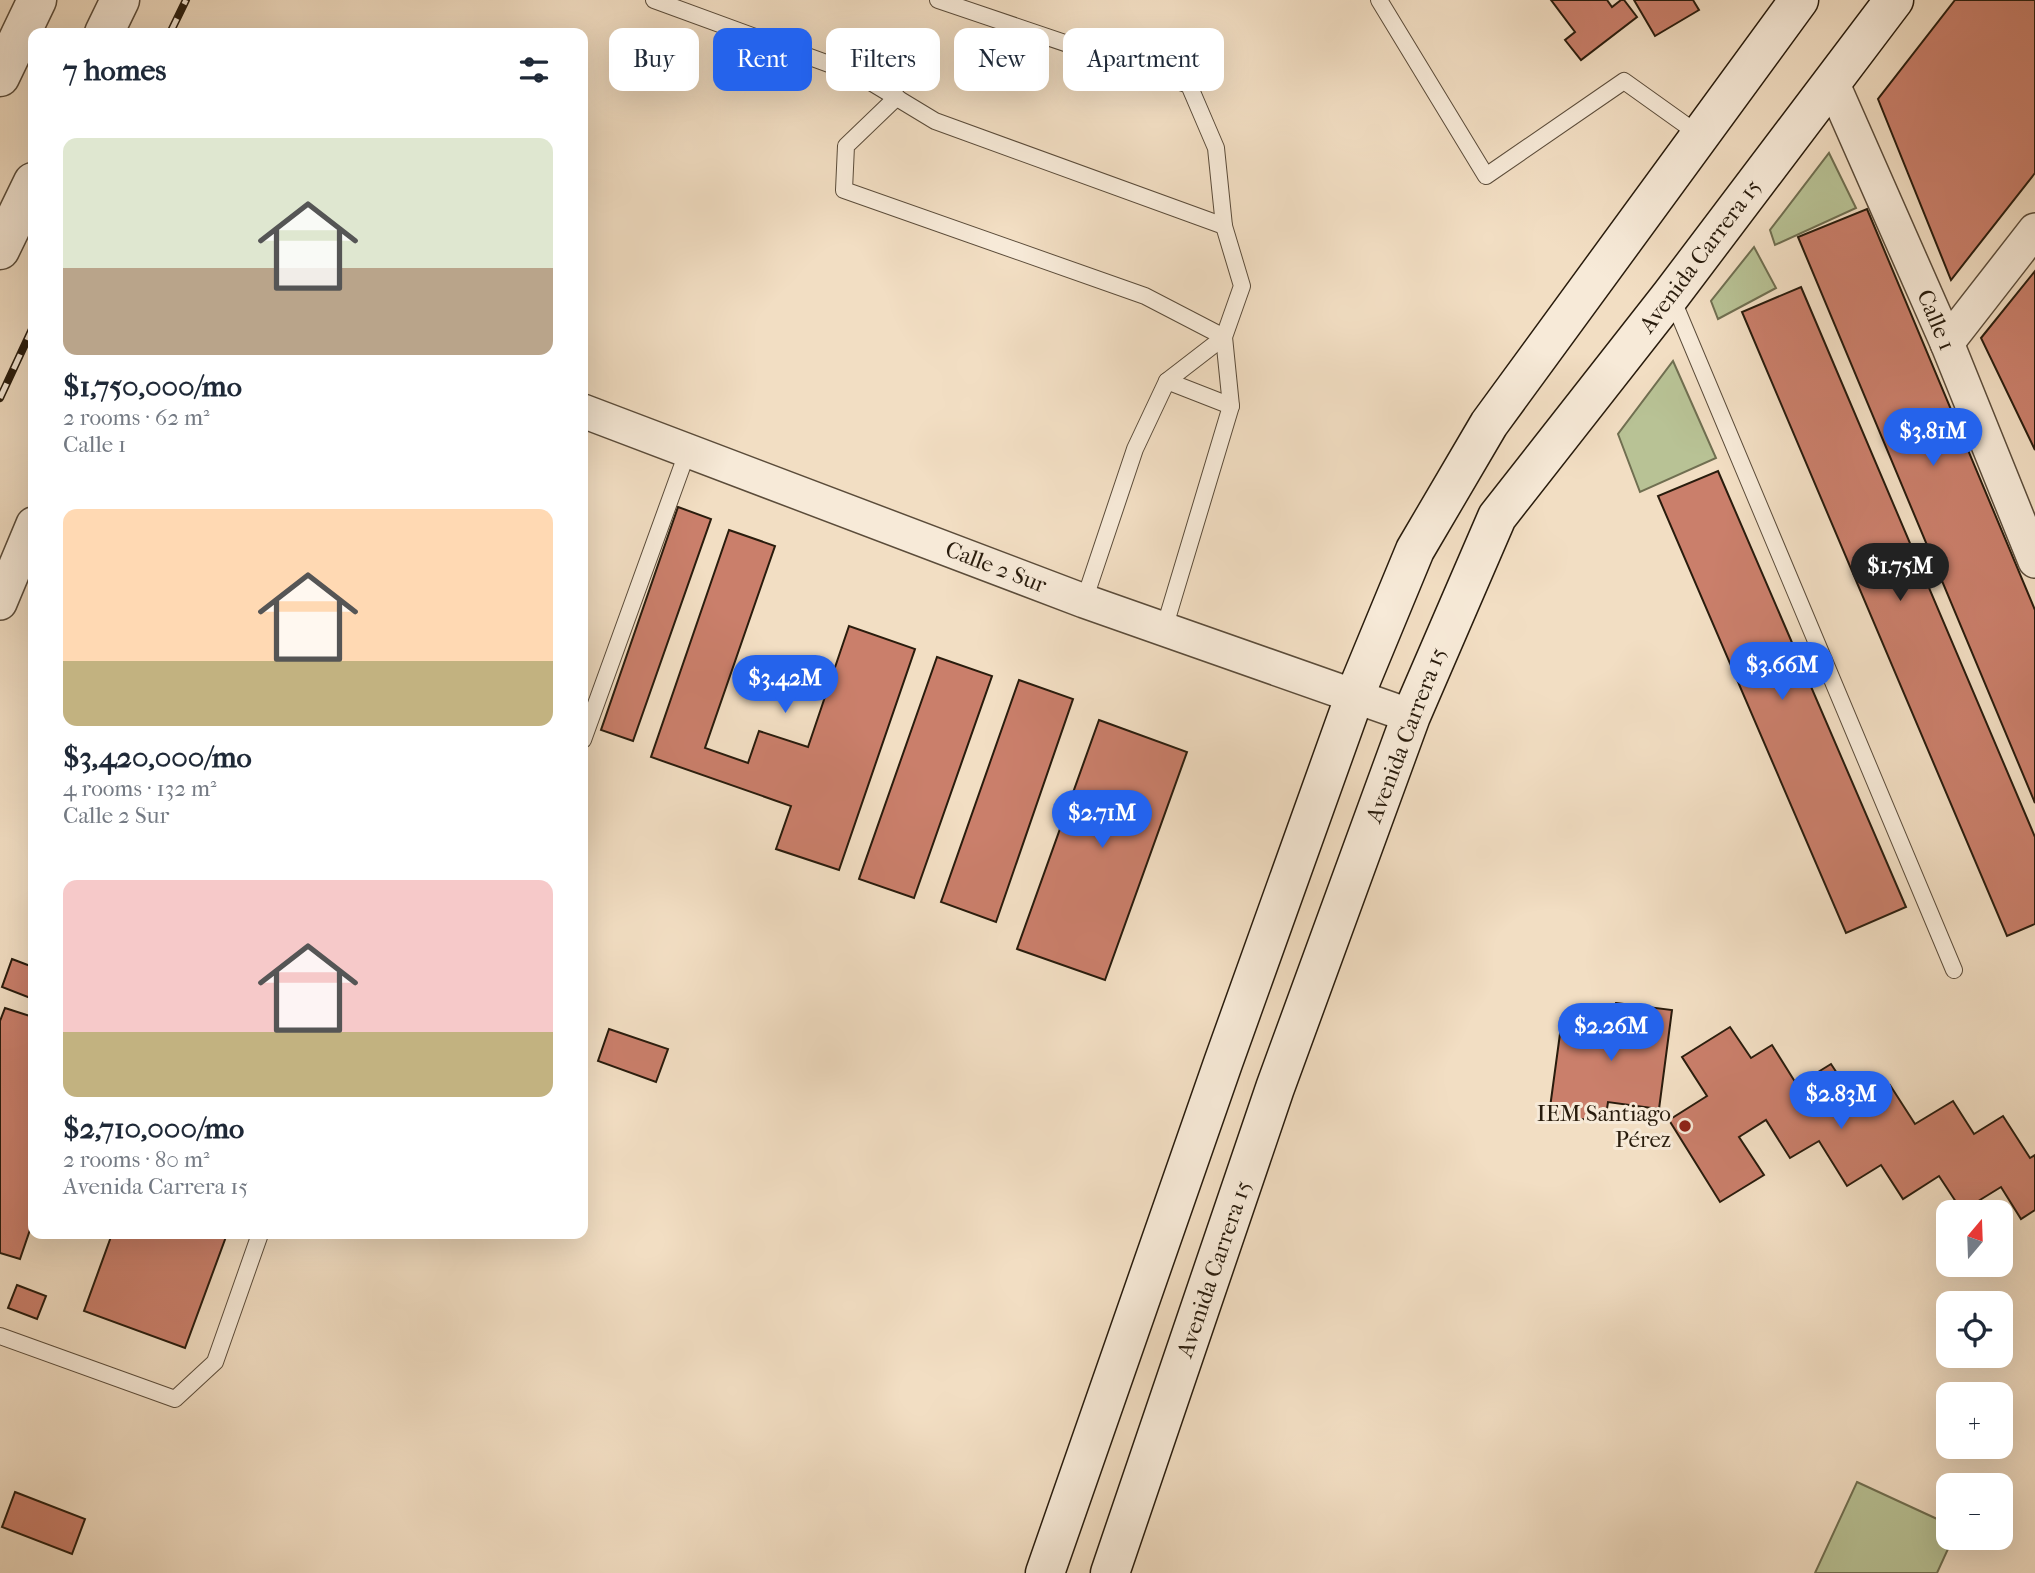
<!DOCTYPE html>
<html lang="en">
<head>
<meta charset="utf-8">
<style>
  :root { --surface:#fff; --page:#f6f6f7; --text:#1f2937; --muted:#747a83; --accent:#2563eb }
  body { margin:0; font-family:"IM FELL French Canon",serif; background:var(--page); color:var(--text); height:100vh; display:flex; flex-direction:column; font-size:26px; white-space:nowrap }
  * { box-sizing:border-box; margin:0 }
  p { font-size:23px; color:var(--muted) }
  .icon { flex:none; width:38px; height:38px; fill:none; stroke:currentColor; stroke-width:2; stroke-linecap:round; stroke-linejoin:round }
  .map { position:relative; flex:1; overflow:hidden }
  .panel { position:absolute; left:28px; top:28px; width:560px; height:1211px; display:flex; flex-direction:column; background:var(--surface); border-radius:14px; box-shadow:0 7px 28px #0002 }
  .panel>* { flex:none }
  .top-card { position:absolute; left:609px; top:28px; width:665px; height:63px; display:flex; gap:14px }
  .needle { width:46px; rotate:19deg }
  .buttons { position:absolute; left:1936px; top:1200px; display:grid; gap:14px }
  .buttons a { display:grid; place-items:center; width:77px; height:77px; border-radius:14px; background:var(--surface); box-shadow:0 7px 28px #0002; font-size:35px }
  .price { position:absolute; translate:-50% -60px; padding:0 16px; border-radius:24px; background:var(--accent); color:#fff; font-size:23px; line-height:46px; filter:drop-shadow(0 2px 4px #0008) }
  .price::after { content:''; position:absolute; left:50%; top:42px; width:21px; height:16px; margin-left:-10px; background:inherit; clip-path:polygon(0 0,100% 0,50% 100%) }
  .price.on { background:#222; color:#fff }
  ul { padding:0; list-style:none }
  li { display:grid; align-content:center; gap:14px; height:371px; padding:0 35px }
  li span { display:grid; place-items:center; height:217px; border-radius:14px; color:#555 }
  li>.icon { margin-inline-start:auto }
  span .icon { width:126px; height:126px; fill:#fffc; stroke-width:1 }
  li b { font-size:30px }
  h2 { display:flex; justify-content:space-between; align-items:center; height:84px; padding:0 35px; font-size:30px }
  .tag { padding:0 24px; border-radius:14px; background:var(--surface); box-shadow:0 7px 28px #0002; font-size:24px; line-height:63px }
  .tag.on { background:var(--accent); color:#fff }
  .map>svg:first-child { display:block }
  .green { fill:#b8c295; stroke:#706f51; stroke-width:2 }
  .building { fill:#ca7f6b; stroke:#291c0d; stroke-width:2 }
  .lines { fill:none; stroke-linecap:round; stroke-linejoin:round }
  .service-casing { stroke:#5b4c3a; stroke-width:18 }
  .minor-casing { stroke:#5b4c3a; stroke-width:36 }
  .tertiary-casing { stroke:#5b4c3a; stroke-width:41 }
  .secondary-casing { stroke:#291c0d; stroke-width:41 }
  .service { stroke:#f7ead8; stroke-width:16 }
  .minor { stroke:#f7ead8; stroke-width:33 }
  .tertiary { stroke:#f7ead8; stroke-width:38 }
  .secondary { stroke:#f7ead8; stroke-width:38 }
  .rail-casing { stroke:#291c0d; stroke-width:8 }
  .rail { stroke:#f7ead8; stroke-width:5; stroke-dasharray:16; stroke-linecap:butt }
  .poi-dot { fill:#8f2418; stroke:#f7ead8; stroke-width:2.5 }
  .labels { text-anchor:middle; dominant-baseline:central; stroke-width:6; stroke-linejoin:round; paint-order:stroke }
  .street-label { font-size:23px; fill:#291c0d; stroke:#f7ead8 }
  .poi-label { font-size:23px; fill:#291c0d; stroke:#f7ead8; text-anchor:end }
</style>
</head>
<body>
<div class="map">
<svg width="2035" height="1573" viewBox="0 0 2035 1573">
  <rect width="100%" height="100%" fill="#f2dec3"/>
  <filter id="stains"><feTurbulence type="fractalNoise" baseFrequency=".00286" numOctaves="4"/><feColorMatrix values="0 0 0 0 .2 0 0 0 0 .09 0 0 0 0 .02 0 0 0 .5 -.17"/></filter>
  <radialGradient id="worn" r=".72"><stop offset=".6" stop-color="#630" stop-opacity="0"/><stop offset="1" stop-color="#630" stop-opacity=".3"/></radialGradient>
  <!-- green -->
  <g class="green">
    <path d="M 1829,153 L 1856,208 L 1775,245 L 1770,230 Z"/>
    <path d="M 1754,247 L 1776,288 L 1718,319 L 1711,301 Z"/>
    <path d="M 1673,361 L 1716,458 L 1640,492 L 1618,434 Z"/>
    <path d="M 1857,1482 L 1948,1524 L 1948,1538 L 1953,1538 L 1937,1573 L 1815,1573 Z"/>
  </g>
  <!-- building -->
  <g class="building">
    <path d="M 1551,0 L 1607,0 L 1612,7 L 1621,0 L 1624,0 L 1637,17 L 1581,60 L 1565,40 L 1575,32 Z"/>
    <path d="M 1634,0 L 1693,0 L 1699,10 L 1655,36 Z"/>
    <path d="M 1955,0 L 2035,0 L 2035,173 L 1951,280 L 1878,99 Z"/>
    <path d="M 1867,209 L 2035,610 L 2035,803 L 1798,237 Z"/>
    <path d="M 2035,271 L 2035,450 L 1981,338 Z"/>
    <path d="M 1801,287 L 2035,837 L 2035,924 L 2007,936 L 1742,312 Z"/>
    <path d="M 1718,471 L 1906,907 L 1846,933 L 1658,496 Z"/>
    <path d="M 678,507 L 711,519 L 633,741 L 601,730 Z"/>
    <path d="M 729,530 L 775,546 L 705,748 L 748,763 L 759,731 L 808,747 L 849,626 L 915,649 L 839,870 L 776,849 L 791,806 L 651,757 Z"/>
    <path d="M 937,657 L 992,676 L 914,898 L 859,879 Z"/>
    <path d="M 1019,680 L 1073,699 L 996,922 L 941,902 Z"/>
    <path d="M 1099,720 L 1187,752 L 1105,980 L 1017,949 Z"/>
    <path d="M 12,959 L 33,967 L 33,999 L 2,987 Z"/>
    <path d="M 1616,1003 L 1672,1010 L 1659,1109 L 1608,1102 L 1605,1122 L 1549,1115 L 1562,1019 L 1613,1026 Z"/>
    <path d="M 5,1008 L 33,1017 L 33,1221 L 20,1259 L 0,1253 L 0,1021 Z"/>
    <path d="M 1730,1027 L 1751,1058 L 1772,1045 L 1797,1085 L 1831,1064 L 1858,1105 L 1890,1085 L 1915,1124 L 1953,1101 L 1974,1134 L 2003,1116 L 2030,1158 L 2035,1155 L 2035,1210 L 2021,1219 L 2001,1187 L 1962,1211 L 1939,1176 L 1903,1199 L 1881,1165 L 1847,1186 L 1819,1141 L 1790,1158 L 1766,1120 L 1739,1137 L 1764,1175 L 1720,1202 L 1669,1120 L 1707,1096 L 1682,1057 Z"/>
    <path d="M 609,1029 L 668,1049 L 656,1082 L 598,1061 Z"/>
    <path d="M 112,1234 L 227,1234 L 185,1348 L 84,1311 Z"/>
    <path d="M 17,1285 L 46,1296 L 37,1319 L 8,1308 Z"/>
    <path d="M 15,1492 L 85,1519 L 72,1554 L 2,1527 Z"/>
  </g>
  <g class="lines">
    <!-- service casing -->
    <g class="service-casing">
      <g id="service">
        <path d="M 654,0 L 859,75 L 935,121 L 1224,226"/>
        <path d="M 938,0 L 1189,85 L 1216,148 L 1224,226 L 1242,286 L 1224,337 L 1231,406 L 1164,629"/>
        <path d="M 1379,0 L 1486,176 L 1624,81 L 1701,136"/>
        <path d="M 897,97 L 846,146 L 844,190 L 1145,296 L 1224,337"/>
        <path d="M 1672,298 L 1954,970"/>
        <path d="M 1167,381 L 1231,406"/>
        <path d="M 1084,601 L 1135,449 L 1167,381 L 1224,337"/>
        <path d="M 583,740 L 688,450"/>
        <path d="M 0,1336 L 175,1399 L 215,1362 L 260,1234"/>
      </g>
    </g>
    <!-- minor casing -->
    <g class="minor-casing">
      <g id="minor">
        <path d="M 1832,82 L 1947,343 L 2035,561"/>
        <path d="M 1947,343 L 2035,230"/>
        <path d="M 583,411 L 1084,601 L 1411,716"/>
        <path d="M 0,603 L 33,524"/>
      </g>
    </g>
    <!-- tertiary casing -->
    <g class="tertiary-casing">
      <g id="tertiary">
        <path d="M 104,33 L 120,0"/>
        <path d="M 0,77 L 37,0"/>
        <path d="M 0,250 L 33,182"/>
      </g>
    </g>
    <!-- secondary casing -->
    <g class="secondary-casing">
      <g id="secondary">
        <path d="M 1045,1573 L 1223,1063 L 1355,695 L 1415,550 L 1489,424 L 1799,0"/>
        <path d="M 1110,1573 L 1275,1088 L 1411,716 L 1497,517 L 1671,295 L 1894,0"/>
      </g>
    </g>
    <!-- service -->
    <use href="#service" class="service"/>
    <!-- minor -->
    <use href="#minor" class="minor"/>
    <!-- tertiary -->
    <use href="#tertiary" class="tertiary"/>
    <!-- secondary -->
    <use href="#secondary" class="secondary"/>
    <!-- rail casing -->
    <g class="rail-casing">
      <g id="rail">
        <path d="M 170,33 L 186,0"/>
        <path d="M 0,398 L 33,327"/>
      </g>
    </g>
    <!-- rail -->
    <use href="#rail" class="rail"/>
  </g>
  <!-- markers -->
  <circle class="poi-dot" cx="1685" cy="1126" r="7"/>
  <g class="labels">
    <!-- street labels -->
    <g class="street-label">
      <text transform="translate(1700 256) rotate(-53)">Avenida Carrera 15</text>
      <text transform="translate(1936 320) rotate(67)">Calle 1</text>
      <text transform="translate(996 567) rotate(21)">Calle 2 Sur</text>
      <text transform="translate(1406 735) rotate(-69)">Avenida Carrera 15</text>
      <text transform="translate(1214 1269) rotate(-71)">Avenida Carrera 15</text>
    </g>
    <!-- poi labels -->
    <g class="poi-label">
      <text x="1671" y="1113">IEM Santiago<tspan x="1671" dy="26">Pérez</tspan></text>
    </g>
  </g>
  <rect width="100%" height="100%" filter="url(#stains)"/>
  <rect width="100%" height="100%" fill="url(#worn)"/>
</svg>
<div class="buttons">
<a><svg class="needle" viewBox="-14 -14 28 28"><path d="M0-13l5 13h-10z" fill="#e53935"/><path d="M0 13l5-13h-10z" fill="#747a83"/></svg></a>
<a><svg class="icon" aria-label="locate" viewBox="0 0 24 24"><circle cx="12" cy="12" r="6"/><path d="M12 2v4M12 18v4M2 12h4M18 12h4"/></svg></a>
<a>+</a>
<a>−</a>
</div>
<b class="price" style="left:1933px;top:468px">$3.81M</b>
<b class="price on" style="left:1900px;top:603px">$1.75M</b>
<b class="price" style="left:1782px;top:702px">$3.66M</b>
<b class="price" style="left:785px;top:715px">$3.42M</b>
<b class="price" style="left:1102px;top:850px">$2.71M</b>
<b class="price" style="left:1611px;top:1063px">$2.26M</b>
<b class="price" style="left:1841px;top:1131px">$2.83M</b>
<div class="top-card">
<a class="tag">Buy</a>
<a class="tag on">Rent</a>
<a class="tag">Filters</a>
<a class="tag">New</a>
<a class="tag">Apartment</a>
</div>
<section class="panel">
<h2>7 homes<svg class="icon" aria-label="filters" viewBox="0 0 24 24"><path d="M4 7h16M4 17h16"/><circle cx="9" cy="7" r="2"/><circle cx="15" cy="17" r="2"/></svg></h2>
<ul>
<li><span style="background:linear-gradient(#dfe7d0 60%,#b9a48a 0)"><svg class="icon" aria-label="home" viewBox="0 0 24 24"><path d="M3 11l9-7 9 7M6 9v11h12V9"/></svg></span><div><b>$1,750,000/mo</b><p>2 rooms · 62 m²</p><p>Calle 1</p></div></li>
<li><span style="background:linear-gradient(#ffd9b3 70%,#c2b280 0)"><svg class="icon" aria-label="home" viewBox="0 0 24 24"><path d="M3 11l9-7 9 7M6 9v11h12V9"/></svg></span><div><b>$3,420,000/mo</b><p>4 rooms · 132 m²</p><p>Calle 2 Sur</p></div></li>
<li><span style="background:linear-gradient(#f6c9c9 70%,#c2b280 0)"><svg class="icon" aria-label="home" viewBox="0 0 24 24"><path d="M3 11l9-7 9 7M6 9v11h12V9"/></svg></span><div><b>$2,710,000/mo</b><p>2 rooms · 80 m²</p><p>Avenida Carrera 15</p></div></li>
</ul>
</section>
</div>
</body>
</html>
